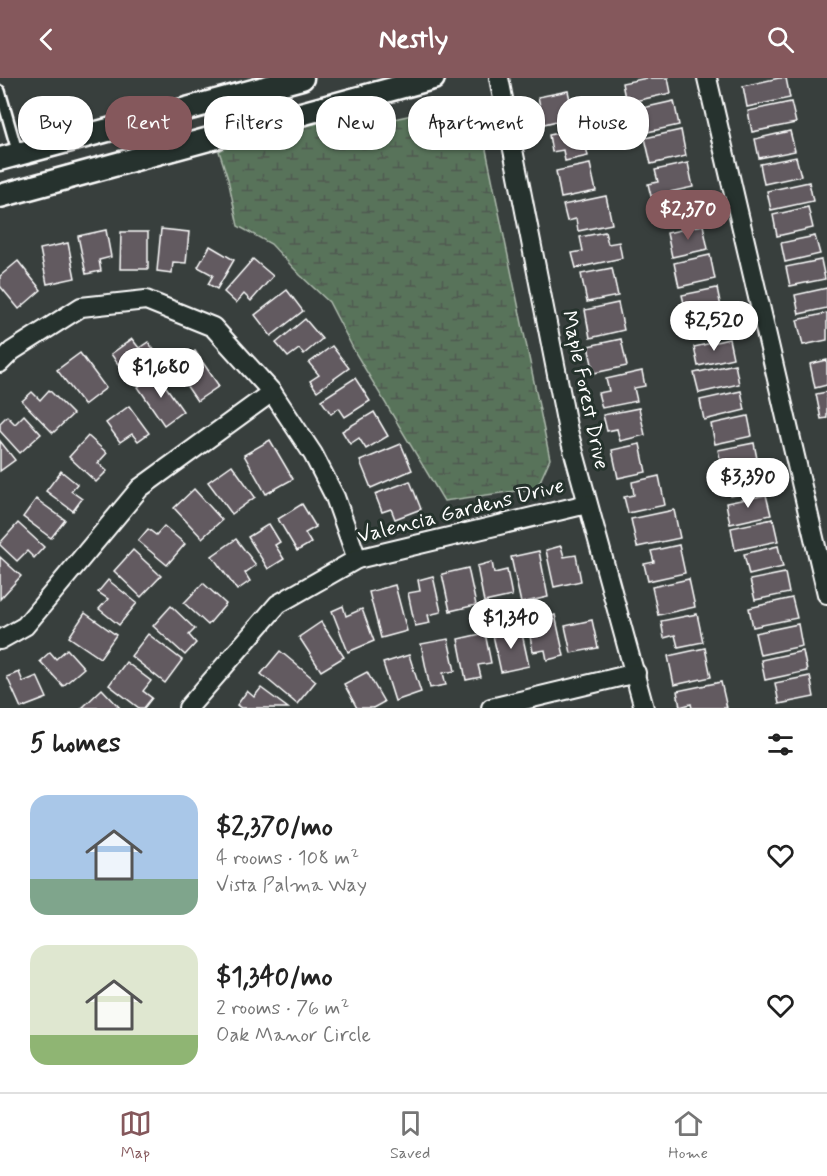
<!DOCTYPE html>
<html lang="en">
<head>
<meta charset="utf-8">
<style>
  :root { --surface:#fff; --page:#f6f6f6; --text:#222; --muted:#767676; --line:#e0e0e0; --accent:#85585c }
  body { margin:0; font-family:Mynerve,sans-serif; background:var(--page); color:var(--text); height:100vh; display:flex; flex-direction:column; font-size:22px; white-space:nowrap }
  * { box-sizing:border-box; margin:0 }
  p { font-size:20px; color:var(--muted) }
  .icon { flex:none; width:33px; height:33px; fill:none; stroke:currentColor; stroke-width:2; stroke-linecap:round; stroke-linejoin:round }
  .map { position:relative; height:630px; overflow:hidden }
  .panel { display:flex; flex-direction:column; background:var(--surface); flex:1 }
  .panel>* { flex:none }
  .guide { position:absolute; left:18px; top:18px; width:792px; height:54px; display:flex; gap:12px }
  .price { position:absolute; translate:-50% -51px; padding:0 14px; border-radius:21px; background:#fff; color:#222; font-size:20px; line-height:39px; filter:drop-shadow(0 2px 3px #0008) }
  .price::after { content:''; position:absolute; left:50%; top:36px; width:18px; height:14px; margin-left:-9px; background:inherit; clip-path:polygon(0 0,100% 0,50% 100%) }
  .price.active { background:var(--accent); color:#fff }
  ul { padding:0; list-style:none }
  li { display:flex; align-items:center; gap:18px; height:150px; padding:0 30px }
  li span { display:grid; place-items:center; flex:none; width:168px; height:120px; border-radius:18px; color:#555 }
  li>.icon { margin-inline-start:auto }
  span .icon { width:72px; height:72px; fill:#fffc; stroke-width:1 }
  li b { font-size:26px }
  h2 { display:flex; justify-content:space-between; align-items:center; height:72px; padding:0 30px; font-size:26px }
  .pill { padding:0 21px; border-radius:24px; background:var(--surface); box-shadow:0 2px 4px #0004; font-size:21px; line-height:54px }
  .pill.active { background:var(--accent); color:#fff }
  header { display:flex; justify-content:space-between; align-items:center; height:78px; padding:0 30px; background:var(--accent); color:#fff; font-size:27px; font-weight:700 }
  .tab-bar { display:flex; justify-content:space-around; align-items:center; height:84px; border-top:2px solid var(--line); background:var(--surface); font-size:16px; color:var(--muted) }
  .tab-bar a { display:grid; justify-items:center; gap:3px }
  .tab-bar .active { color:var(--accent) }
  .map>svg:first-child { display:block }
  .wetland { fill:url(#wetland-marsh); stroke:#acb9ac; stroke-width:1.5 }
  .building { fill:#625a61; stroke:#fff; stroke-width:1.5 }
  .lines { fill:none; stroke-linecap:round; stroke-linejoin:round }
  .service-casing { stroke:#fff; stroke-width:14 }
  .minor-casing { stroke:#fff; stroke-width:22 }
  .tertiary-casing { stroke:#fff; stroke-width:27 }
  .service { stroke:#26332d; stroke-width:9 }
  .minor { stroke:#26332d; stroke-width:18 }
  .tertiary { stroke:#26332d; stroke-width:22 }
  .labels { text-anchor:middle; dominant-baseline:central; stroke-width:6; stroke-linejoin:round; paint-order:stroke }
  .street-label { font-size:21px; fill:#fff; stroke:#26332d }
</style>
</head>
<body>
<header><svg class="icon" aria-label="back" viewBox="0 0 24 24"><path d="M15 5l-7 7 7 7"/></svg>Nestly<svg class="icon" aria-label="search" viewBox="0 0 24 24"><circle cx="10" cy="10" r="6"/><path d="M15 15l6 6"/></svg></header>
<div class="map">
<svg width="827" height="630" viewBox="0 0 827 630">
  <defs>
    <pattern id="wetland-marsh" width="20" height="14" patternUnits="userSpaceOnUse" patternTransform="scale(1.5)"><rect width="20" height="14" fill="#58735a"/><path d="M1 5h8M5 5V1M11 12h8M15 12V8" fill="none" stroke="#505a51"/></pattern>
  </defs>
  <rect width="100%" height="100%" fill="#383f3d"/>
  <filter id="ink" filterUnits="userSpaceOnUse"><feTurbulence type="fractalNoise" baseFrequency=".0167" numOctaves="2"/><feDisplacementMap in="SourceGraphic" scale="12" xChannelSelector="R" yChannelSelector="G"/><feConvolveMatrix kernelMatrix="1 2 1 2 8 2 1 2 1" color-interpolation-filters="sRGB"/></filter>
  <g filter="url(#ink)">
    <!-- wetland -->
    <path class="wetland" d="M 476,23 L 550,381 L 537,410 L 444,423 L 356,276 L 329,224 L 300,197 L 271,166 L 238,148 L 228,101 L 219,73 L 240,61 L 343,40 L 394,41 Z"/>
    <!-- building -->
    <g class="building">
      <path d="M 647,0 L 668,0 L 671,15 L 626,25 L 622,5 Z"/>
      <path d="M 779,0 L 786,0 L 790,20 L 747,29 L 743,8 Z"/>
      <path d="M 568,13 L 574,39 L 544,46 L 538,19 Z"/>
      <path d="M 674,23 L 679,47 L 643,55 L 638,31 Z"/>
      <path d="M 791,24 L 796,45 L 752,54 L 748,33 Z"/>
      <path d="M 582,50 L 588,78 L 565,83 L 563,72 L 552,74 L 549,57 Z"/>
      <path d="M 681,52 L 686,78 L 651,86 L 645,60 Z"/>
      <path d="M 790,53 L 795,73 L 759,80 L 755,61 Z"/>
      <path d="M 796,79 L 801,98 L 764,106 L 760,86 Z"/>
      <path d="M 688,85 L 693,109 L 651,118 L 648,106 L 658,104 L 655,92 Z"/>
      <path d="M 590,86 L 596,113 L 561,120 L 556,93 Z"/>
      <path d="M 809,104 L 813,123 L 771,132 L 767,113 Z"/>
      <path d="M 696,115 L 701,139 L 665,147 L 660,123 Z"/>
      <path d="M 606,118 L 612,146 L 578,153 L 576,141 L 567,143 L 563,127 Z"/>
      <path d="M 808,129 L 813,150 L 777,158 L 773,137 Z"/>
      <path d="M 703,147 L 708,171 L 672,179 L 667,155 Z"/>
      <path d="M 161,151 L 189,154 L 186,185 L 173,184 L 172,195 L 157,193 Z"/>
      <path d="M 106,152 L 111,179 L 99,182 L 101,193 L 86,196 L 78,158 Z"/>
      <path d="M 121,154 L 148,154 L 148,191 L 120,191 Z"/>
      <path d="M 605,154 L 608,166 L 619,164 L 622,180 L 576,190 L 572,175 L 583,173 L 580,159 Z"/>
      <path d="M 815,158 L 820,176 L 785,184 L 781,165 Z"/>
      <path d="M 68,165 L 75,200 L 47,206 L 40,171 Z"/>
      <path d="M 210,168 L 234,182 L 217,211 L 208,206 L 213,197 L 198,189 Z"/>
      <path d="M 710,177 L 715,201 L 679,209 L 674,185 Z"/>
      <path d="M 253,181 L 273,198 L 251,223 L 244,216 L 236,225 L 224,214 Z"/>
      <path d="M 821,182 L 825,201 L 790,208 L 786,189 Z"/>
      <path d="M 18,183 L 41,212 L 19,231 L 0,208 L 0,198 Z"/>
      <path d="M 612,190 L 618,218 L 587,224 L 581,196 Z"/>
      <path d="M 717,210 L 721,229 L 687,237 L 682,217 Z"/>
      <path d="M 827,210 L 827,230 L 799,236 L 795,217 Z"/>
      <path d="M 287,212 L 303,233 L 271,258 L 255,237 Z"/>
      <path d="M 618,225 L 624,252 L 590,260 L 585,232 Z"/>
      <path d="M 723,234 L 727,254 L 692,261 L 688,242 Z"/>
      <path d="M 827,235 L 827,262 L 803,267 L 797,242 Z"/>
      <path d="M 305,241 L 322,261 L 304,276 L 299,271 L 288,279 L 276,265 Z"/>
      <path d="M 132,261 L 139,270 L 148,264 L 158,277 L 127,299 L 111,276 Z"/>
      <path d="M 621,261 L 627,288 L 594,295 L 588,268 Z"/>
      <path d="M 729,261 L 733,280 L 698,288 L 694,269 Z"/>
      <path d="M 332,268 L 349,290 L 317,313 L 310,303 L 319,297 L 309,285 Z"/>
      <path d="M 195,273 L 219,308 L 197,323 L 173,288 Z"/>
      <path d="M 80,275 L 106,310 L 84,327 L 57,292 Z"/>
      <path d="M 827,282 L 827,307 L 815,310 L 810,286 Z"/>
      <path d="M 735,286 L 739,306 L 699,315 L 694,295 Z"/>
      <path d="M 642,293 L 645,308 L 634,310 L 637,323 L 602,330 L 598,315 L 609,313 L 606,301 Z"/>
      <path d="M 157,296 L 183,333 L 164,347 L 138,309 Z"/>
      <path d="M 355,300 L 370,323 L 345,339 L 339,330 L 331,336 L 321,322 Z"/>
      <path d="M 49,312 L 73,336 L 53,355 L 22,323 L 32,314 L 40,322 Z"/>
      <path d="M 741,313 L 745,332 L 704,342 L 700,322 Z"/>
      <path d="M 827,314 L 827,340 L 821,341 L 816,316 Z"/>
      <path d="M 129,328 L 149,355 L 138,363 L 132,356 L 120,364 L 106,345 Z"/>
      <path d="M 639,330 L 645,357 L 620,363 L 617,351 L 607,353 L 603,337 Z"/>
      <path d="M 374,334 L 388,358 L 366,371 L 359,360 L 350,366 L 342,353 Z"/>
      <path d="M 24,337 L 41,356 L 20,375 L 0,353 L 0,345 L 7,338 L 15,346 Z"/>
      <path d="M 748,338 L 752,358 L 715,366 L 711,346 Z"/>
      <path d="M 88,358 L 107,375 L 98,385 L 107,393 L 96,404 L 69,379 Z"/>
      <path d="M 270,362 L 293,401 L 266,416 L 244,377 Z"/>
      <path d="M 0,363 L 15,382 L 0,393 Z"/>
      <path d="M 754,365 L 758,386 L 723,393 L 718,372 Z"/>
      <path d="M 401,366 L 412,392 L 371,410 L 360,383 Z"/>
      <path d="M 640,366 L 646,394 L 618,400 L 612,372 Z"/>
      <path d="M 232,387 L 255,419 L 232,436 L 208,404 Z"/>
      <path d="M 759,391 L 764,411 L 731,418 L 726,398 Z"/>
      <path d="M 61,393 L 77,406 L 71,413 L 82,421 L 73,433 L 46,413 Z"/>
      <path d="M 659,398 L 665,427 L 628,435 L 624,419 L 634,417 L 632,404 Z"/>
      <path d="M 410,403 L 421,431 L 395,441 L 391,431 L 382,434 L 375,416 Z"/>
      <path d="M 194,411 L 222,442 L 202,460 L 174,430 Z"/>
      <path d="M 766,417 L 771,437 L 730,446 L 726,425 Z"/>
      <path d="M 36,421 L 65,442 L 51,460 L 23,439 Z"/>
      <path d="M 302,426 L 316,449 L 305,455 L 311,465 L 297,473 L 278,441 Z"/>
      <path d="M 674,432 L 680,460 L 637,469 L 631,441 Z"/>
      <path d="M 773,441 L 778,463 L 735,472 L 731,450 Z"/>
      <path d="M 18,445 L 44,469 L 34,480 L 27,473 L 17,483 L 0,467 L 0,465 Z"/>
      <path d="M 269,446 L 280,464 L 275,467 L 284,481 L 268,491 L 248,459 Z"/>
      <path d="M 164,448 L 185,466 L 167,487 L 138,463 L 148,451 L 156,457 Z"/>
      <path d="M 236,461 L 256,487 L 245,495 L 250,503 L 237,512 L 212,478 Z"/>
      <path d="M 679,467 L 685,495 L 648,503 L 644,486 L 654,484 L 651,473 Z"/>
      <path d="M 561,468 L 564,479 L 576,477 L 581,503 L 554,509 L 546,472 Z"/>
      <path d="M 778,468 L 783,489 L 749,497 L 744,476 Z"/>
      <path d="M 133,472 L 161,498 L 141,519 L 114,493 Z"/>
      <path d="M 539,473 L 548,519 L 521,525 L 511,479 Z"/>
      <path d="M 0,479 L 21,498 L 0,521 Z"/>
      <path d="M 492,484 L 494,495 L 507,492 L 512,518 L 484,524 L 477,488 Z"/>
      <path d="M 468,490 L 476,527 L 450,533 L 442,496 Z"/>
      <path d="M 785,495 L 789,515 L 755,522 L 750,502 Z"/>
      <path d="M 433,498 L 441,534 L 428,537 L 430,545 L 415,548 L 408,515 L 420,513 L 418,502 Z"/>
      <path d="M 689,501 L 695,529 L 658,537 L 652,509 Z"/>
      <path d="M 108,502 L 137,525 L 119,547 L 99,531 L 108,521 L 98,514 Z"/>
      <path d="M 203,505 L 226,526 L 208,547 L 184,525 Z"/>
      <path d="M 395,507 L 407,553 L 381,560 L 369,514 Z"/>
      <path d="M 792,520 L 797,540 L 753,549 L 749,530 Z"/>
      <path d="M 171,528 L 195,551 L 189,557 L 196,565 L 185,577 L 153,548 Z"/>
      <path d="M 343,528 L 346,538 L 362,531 L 374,563 L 348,574 L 332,533 Z"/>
      <path d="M 85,535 L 116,557 L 100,580 L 69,559 Z"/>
      <path d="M 697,536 L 703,564 L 678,569 L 675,557 L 664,560 L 661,543 Z"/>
      <path d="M 555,537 L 564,578 L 547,582 L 545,572 L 533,574 L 527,543 Z"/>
      <path d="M 592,542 L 598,570 L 571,575 L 565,548 Z"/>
      <path d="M 321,544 L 344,579 L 321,593 L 299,559 Z"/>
      <path d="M 798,546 L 802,568 L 760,577 L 755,555 Z"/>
      <path d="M 521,551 L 529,588 L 501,594 L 493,557 Z"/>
      <path d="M 485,555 L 491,585 L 478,587 L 481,599 L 466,602 L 458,561 Z"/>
      <path d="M 148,556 L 182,582 L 165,605 L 131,578 Z"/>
      <path d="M 448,561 L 455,593 L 443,595 L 446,607 L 430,610 L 421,566 Z"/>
      <path d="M 705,570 L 711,599 L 674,607 L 668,578 Z"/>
      <path d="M 67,571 L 84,590 L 63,608 L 40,583 L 50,574 L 56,581 Z"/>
      <path d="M 280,573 L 316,603 L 297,626 L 261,596 Z"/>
      <path d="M 803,573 L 807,593 L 765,602 L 761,582 Z"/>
      <path d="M 409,577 L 421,614 L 395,623 L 383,585 Z"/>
      <path d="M 126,584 L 151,603 L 143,613 L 152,620 L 144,630 L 139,630 L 109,607 Z"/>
      <path d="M 19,594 L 23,604 L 37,598 L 47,620 L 21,630 L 7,599 Z"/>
      <path d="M 367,594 L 384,624 L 373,630 L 357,630 L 344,606 Z"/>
      <path d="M 810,598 L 814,619 L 779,626 L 775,605 Z"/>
      <path d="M 721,604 L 727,630 L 692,630 L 691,626 L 680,629 L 677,613 Z"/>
      <path d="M 261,610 L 288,630 L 241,630 L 237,627 L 247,613 L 254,619 Z"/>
      <path d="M 102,611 L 120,630 L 82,630 Z"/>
    </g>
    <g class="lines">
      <!-- service casing -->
      <g class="service-casing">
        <path id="service" d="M 0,13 L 18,76"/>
      </g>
      <!-- minor casing -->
      <g class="minor-casing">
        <g id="minor">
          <path d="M 499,0 L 568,353 L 644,630"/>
          <path d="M 707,0 L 827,516"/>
          <path d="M 0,285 L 12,273 L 81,229 L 146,222 L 213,249 L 272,314 L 313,376 L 335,419 L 357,481"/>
          <path d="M 0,562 L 25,548 L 140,410 L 272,314"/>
          <path d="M 188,630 L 278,526 L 357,481 L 587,426"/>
          <path d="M 491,630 L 636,595"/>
        </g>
      </g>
      <!-- tertiary casing -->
      <g class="tertiary-casing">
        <g id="tertiary">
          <path d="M 0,81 L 302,0"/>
          <path d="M 0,118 L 433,0"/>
        </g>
      </g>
      <!-- service -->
      <use href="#service" class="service"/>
      <!-- minor -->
      <use href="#minor" class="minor"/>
      <!-- tertiary -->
      <use href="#tertiary" class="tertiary"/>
    </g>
  </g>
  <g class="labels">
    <!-- street labels -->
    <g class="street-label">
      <text transform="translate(585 312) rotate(78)">Maple Forest Drive</text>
      <text transform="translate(461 433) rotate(-14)">Valencia Gardens Drive</text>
    </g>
  </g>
</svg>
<b class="price active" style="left:688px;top:163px">$2,370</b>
<b class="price" style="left:714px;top:274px">$2,520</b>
<b class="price" style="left:161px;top:321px">$1,680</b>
<b class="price" style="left:748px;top:431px">$3,390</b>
<b class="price" style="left:511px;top:572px">$1,340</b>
<div class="guide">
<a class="pill">Buy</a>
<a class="pill active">Rent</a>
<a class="pill">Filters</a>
<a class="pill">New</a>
<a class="pill">Apartment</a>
<a class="pill">House</a>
</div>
</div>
<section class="panel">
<h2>5 homes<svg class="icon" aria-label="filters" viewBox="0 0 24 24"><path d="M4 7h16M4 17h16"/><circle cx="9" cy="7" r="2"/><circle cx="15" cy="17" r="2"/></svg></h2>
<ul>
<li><span style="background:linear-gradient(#a9c7e8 70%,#7fa58c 0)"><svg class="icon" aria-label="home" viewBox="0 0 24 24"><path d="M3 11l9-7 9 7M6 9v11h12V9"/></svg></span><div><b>$2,370/mo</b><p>4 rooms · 108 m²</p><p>Vista Palma Way</p></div><svg class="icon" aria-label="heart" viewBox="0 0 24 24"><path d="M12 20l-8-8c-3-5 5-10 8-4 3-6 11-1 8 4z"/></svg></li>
<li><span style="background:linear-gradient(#dfe7d0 75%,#8fb573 0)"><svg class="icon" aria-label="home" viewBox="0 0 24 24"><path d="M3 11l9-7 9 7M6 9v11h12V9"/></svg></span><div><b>$1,340/mo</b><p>2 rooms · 76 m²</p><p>Oak Manor Circle</p></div><svg class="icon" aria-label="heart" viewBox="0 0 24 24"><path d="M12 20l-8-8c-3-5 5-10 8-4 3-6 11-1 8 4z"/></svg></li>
</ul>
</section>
<nav class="tab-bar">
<a class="active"><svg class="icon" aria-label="map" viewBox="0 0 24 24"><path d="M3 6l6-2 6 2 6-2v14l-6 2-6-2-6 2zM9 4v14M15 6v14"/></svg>Map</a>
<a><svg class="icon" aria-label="saved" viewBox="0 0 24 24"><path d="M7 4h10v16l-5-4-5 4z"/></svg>Saved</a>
<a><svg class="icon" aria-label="home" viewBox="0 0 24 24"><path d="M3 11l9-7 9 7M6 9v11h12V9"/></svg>Home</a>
</nav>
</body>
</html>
